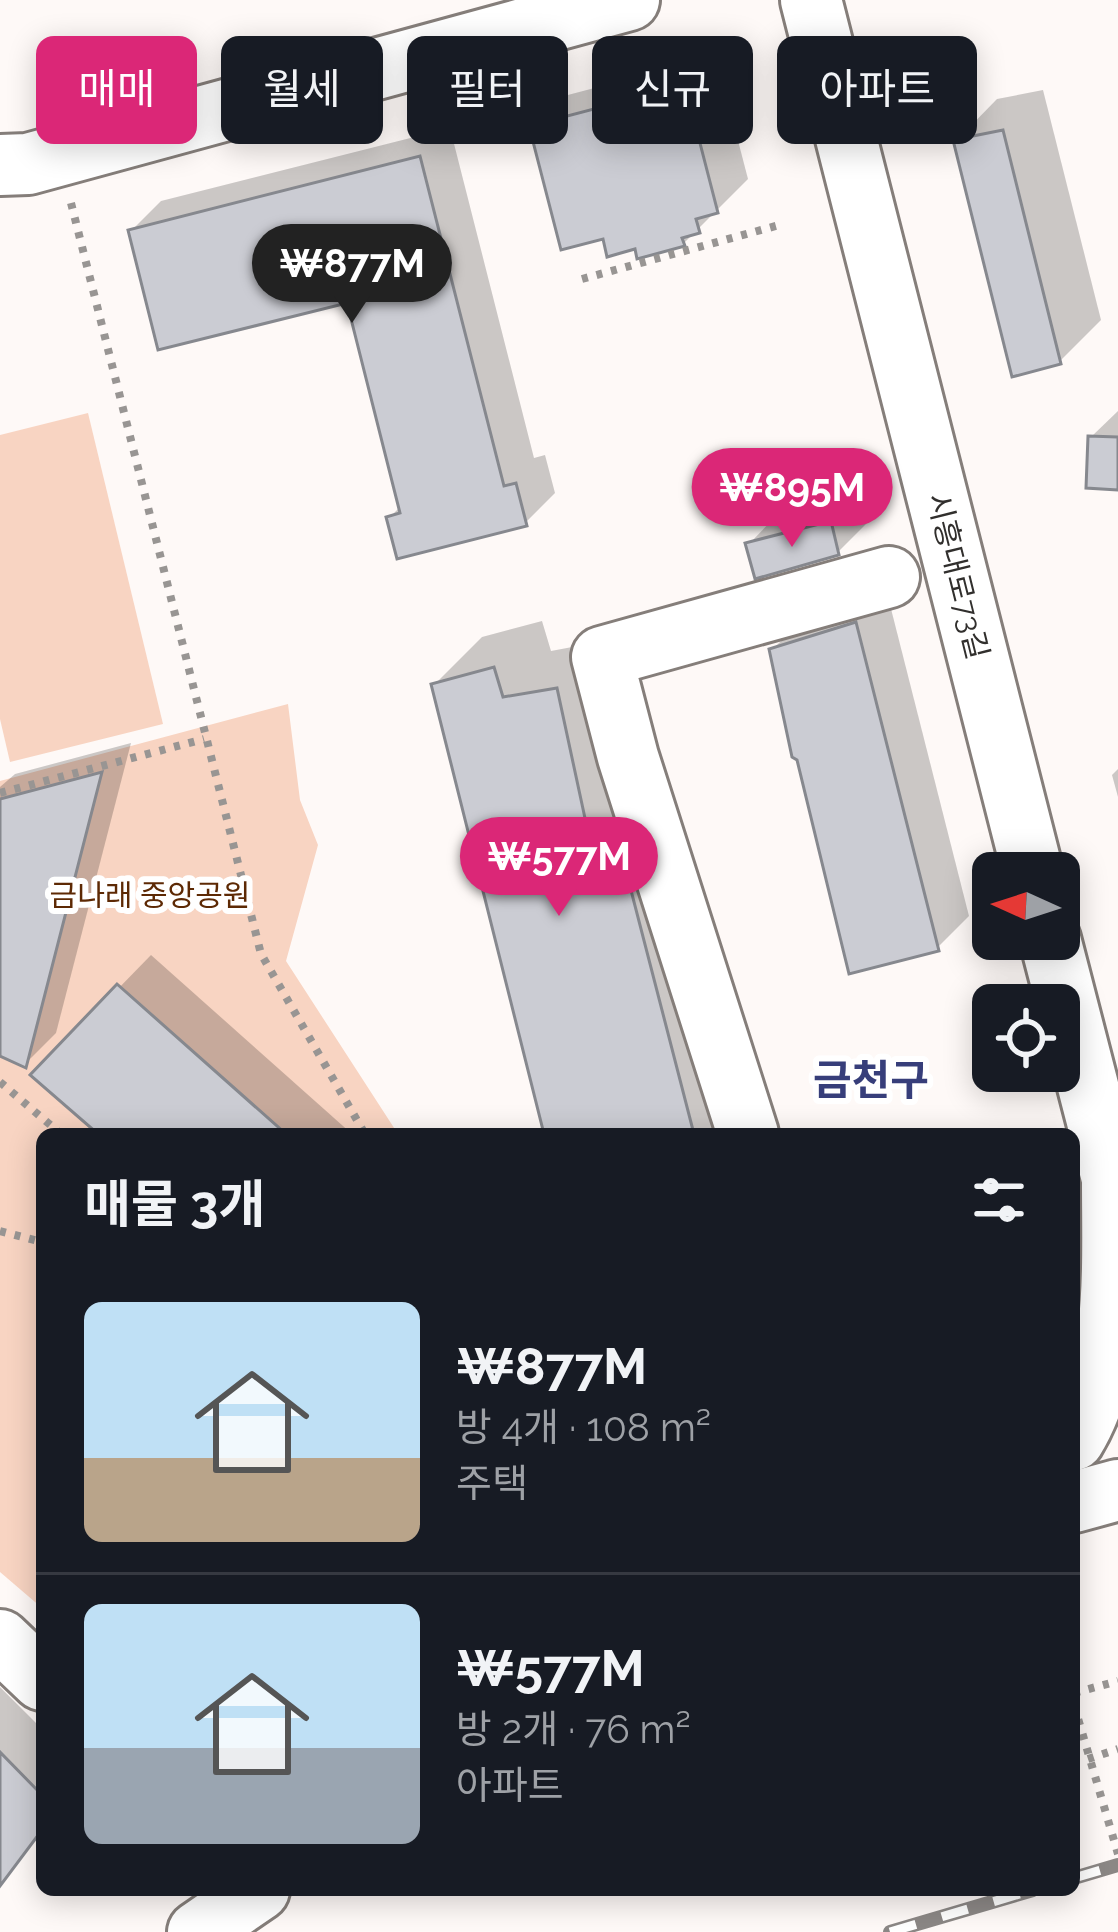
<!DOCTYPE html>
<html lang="ko">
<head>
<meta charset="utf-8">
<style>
  :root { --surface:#171b24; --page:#242831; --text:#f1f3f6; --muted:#9ea1a6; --line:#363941; --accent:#db2777 }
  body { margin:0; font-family:Raleway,"Noto Sans KR",sans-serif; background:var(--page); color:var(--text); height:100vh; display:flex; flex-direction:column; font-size:45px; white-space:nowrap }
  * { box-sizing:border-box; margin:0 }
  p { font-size:39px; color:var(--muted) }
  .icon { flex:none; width:66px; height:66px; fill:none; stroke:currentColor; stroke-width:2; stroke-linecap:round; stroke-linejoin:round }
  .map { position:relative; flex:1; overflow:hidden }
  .panel { position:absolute; left:36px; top:1128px; width:1044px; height:768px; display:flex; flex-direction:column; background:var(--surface); border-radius:18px; box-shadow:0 6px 30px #0003 }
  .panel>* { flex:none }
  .hud { position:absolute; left:36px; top:36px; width:1047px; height:108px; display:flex; gap:24px }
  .needle { width:78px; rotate:273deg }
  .fabs { position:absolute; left:972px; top:852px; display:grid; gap:24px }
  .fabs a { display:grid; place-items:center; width:108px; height:108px; border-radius:18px; background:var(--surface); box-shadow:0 6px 30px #0003; font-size:60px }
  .price { position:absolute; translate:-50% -102px; padding:0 27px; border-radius:42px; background:var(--accent); color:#fff; font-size:39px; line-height:78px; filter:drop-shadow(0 3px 6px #0008) }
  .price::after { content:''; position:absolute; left:50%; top:72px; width:36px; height:27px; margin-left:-18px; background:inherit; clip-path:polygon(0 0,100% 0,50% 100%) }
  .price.current { background:#222; color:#fff }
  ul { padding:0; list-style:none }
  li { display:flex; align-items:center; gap:36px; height:300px; padding:0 48px }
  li+li { border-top:3px solid var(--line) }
  li span { display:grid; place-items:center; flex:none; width:336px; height:240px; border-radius:18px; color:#555 }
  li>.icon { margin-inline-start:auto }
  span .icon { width:144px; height:144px; fill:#fffc; stroke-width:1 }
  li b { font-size:51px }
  h2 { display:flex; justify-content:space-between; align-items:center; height:144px; padding:0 48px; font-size:51px }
  .pill { padding:0 42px; border-radius:18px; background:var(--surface); box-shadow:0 6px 30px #0003; font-size:42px; line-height:108px }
  .pill.current { background:var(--accent); color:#fff }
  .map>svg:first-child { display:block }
  .green { fill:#f8d4c2 }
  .shadow { fill:#0003 }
  .building { fill:#cbccd3; stroke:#86888e; stroke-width:3 }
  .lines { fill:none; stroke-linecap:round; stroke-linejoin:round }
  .minor-casing { stroke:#857e7a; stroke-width:66 }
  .path { stroke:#989593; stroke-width:8; stroke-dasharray:6 9; stroke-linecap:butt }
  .minor { stroke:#fff; stroke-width:60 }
  .rail-casing { stroke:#8b8785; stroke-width:14 }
  .rail { stroke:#fff; stroke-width:9; stroke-dasharray:27; stroke-linecap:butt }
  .labels { text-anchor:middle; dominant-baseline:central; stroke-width:12; stroke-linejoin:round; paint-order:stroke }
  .street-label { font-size:30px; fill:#312f2d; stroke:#fff }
  .park-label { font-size:30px; fill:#5d2904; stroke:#fff }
  .district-label { font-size:42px; font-weight:bold; fill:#373e7a; stroke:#fff }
</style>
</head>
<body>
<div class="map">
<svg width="1118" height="1932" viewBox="0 0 1118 1932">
  <rect width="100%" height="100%" fill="#fef9f7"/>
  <!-- green -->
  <g class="green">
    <path d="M 88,413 L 163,724 L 10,762 L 0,719 L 0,435 Z"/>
    <path d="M 288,704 L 300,800 L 318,845 L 286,961 L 398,1134 L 42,1134 L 42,1608 L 0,1572 L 0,781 Z"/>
  </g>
  <!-- shadow -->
  <g class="shadow">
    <path d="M 716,56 L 748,179 L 683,244 L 637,245 L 605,236 L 532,127 L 564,96 Z"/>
    <path d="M 1043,90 L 1101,320 L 1060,361 L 956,141 L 997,99 Z"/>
    <path d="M 450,128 L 534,458 L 545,455 L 555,493 L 525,523 L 389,518 L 402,505 L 349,299 L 131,231 L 161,201 Z"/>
    <path d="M 1118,411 L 1118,487 L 1091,437 Z"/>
    <path d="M 862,492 L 869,521 L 838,552 L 749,544 L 780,512 Z"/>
    <path d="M 887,593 L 969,916 L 937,948 L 772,650 L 804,618 Z"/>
    <path d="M 542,621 L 551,651 L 604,641 L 754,1134 L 547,1134 L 434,685 L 482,637 Z"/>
    <path d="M 131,743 L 56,1033 L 25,1064 L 0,1052 L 0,787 L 15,774 Z"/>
    <path d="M 1118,769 L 1118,797 L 1112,775 Z"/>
    <path d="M 151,955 L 352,1134 L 102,1134 L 34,1075 Z"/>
    <path d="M 0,1687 L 42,1729 L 42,1835 L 0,1871 Z"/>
  </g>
  <!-- building -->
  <g class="building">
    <path d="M 685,85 L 718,213 L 696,219 L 700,233 L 682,238 L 685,246 L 637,259 L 635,249 L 607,257 L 603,239 L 561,250 L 529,126 Z"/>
    <path d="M 1003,130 L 1061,364 L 1012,377 L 953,140 Z"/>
    <path d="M 420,156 L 504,486 L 516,483 L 527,526 L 397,559 L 386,517 L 400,513 L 347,303 L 158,350 L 128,230 Z"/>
    <path d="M 1088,436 L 1118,437 L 1118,490 L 1086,488 Z"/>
    <path d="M 831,521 L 839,555 L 755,579 L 745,543 Z"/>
    <path d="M 856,622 L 939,951 L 849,974 L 797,760 L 792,757 L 769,649 Z"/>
    <path d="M 494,667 L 503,697 L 557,688 L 597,874 L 625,867 L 694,1134 L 544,1134 L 431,684 Z"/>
    <path d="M 102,772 L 26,1068 L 0,1056 L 0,799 Z"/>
    <path d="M 117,984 L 286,1134 L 98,1134 L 30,1075 Z"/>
    <path d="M 0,1752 L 42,1795 L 42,1830 L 0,1886 Z"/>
  </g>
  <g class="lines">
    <!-- minor casing -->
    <g class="minor-casing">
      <g id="minor">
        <path d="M 811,0 L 1033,873"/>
        <path d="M 0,165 L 28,164 L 629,0"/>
        <path d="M 1050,939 L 1118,1202"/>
        <path d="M 748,1134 L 628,757 L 602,657 L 889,577"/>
        <path d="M 1074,1440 C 1118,1369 1112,1267 1112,1183"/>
        <path d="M 1074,1502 L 1118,1490"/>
        <path d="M 0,1640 L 42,1680"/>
        <path d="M 198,1932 L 259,1890"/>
      </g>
    </g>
    <!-- path -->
    <g class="path">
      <path d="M 71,203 L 261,954 L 365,1134"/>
      <path d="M 582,279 L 783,224"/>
      <path d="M 0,793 L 204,739"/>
      <path d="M 0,1082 L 61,1134"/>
      <path d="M 0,1231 L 42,1242"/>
      <path d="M 1074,1693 L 1118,1681"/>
      <path d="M 1074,1705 L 1118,1854"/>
      <path d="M 1088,1759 L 1118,1749"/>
    </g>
    <!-- minor -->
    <use href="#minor" class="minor"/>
    <!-- rail casing -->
    <g class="rail-casing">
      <g id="rail">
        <path d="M 1074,1878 L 1118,1865"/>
        <path d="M 890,1932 L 1033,1890"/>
      </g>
    </g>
    <!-- rail -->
    <use href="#rail" class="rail"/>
  </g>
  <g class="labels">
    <!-- street labels -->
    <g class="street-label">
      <text transform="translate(958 576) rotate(76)">시흥대로73길</text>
    </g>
    <!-- park labels -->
    <g class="park-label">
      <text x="150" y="895">금나래 중앙공원</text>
    </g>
    <!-- district labels -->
    <g class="district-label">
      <text x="871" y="1080">금천구</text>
    </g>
  </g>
</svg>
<div class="fabs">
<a><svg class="needle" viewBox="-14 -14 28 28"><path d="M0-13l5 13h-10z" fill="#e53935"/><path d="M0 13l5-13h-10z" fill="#9ea1a6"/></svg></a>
<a><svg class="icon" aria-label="locate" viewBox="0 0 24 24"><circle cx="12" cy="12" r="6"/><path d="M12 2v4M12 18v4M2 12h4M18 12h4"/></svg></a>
</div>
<b class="price current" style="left:352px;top:326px">₩877M</b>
<b class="price" style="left:792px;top:550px">₩895M</b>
<b class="price" style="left:559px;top:919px">₩577M</b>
<div class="hud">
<a class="pill current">매매</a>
<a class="pill">월세</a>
<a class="pill">필터</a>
<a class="pill">신규</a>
<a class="pill">아파트</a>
</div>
<section class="panel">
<h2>매물 3개<svg class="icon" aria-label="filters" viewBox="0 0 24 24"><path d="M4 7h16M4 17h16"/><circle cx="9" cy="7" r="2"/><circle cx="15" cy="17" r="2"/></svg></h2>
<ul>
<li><span style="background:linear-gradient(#bfe0f5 65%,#b9a48a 0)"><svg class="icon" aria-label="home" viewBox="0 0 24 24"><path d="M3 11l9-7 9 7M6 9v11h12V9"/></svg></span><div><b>₩877M</b><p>방 4개 · 108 m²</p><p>주택</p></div></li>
<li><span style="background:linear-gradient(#bfe0f5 60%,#9aa5b1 0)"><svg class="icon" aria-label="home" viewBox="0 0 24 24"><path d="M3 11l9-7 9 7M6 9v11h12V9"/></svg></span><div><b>₩577M</b><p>방 2개 · 76 m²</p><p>아파트</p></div></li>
</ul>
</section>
</div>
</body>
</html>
